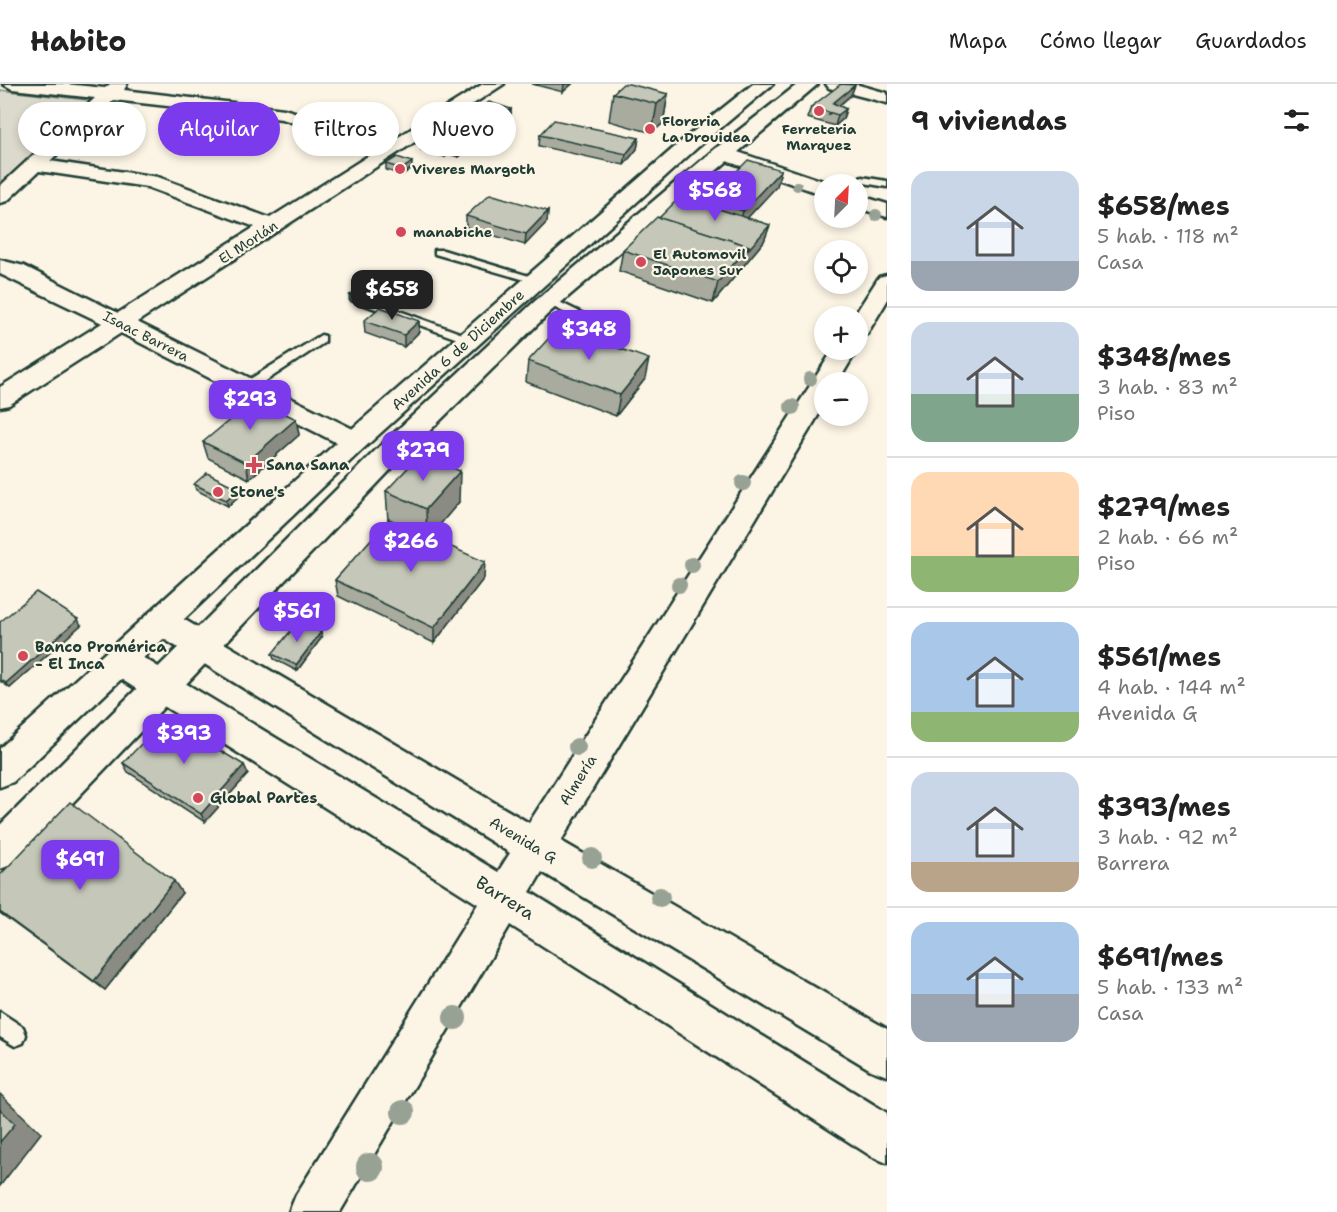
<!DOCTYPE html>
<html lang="es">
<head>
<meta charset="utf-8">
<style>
  :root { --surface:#fff; --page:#f6f6f6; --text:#222; --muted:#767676; --line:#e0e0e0; --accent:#7c3aed }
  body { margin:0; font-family:"Shantell Sans",sans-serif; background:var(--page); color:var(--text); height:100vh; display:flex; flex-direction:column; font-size:22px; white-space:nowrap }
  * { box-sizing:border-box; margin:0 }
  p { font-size:20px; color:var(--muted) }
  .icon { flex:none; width:33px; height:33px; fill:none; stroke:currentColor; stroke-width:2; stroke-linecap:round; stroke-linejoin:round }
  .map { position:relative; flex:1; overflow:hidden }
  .details { display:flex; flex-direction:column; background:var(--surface); width:450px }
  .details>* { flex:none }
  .top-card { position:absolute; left:18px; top:18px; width:570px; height:54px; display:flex; gap:12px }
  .needle { width:39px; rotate:24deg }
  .tools { position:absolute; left:814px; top:90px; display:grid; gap:12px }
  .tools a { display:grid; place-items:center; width:54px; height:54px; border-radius:50%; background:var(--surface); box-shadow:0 3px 9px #0003; font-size:30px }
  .price { position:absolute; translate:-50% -51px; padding:0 14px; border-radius:12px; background:var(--accent); color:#fff; font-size:20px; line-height:39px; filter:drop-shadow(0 2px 3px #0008) }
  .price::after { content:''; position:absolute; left:50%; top:36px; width:18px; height:14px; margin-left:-9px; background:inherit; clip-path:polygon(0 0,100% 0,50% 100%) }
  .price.on { background:#222; color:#fff }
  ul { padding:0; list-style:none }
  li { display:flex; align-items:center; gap:18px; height:150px; padding:0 24px }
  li+li { border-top:2px solid var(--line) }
  li span { display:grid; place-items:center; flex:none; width:168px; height:120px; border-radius:18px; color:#555 }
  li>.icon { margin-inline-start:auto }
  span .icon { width:72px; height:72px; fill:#fffc; stroke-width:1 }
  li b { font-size:26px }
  h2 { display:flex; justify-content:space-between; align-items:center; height:72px; padding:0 24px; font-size:26px }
  .chip { padding:0 21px; border-radius:27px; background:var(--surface); box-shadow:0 3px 9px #0003; font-size:21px; line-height:54px }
  .chip.on { background:var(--accent); color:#fff }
  header { display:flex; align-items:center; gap:36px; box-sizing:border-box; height:84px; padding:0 30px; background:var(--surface); border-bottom:2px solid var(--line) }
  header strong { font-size:28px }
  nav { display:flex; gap:33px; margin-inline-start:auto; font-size:21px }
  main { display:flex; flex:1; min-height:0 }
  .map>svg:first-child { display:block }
  .green { fill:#dcdacc; stroke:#7e8c80; stroke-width:1.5 }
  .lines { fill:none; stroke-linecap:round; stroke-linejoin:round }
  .lane-casing { stroke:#1f3d34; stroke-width:5 }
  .street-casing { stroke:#1f3d34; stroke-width:5 }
  .secondary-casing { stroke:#1f3d34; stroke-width:5 }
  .primary-casing { stroke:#1f3d34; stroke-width:5 }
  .lane { fill:#fcf5e5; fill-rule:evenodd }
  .street { fill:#fcf5e5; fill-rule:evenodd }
  .secondary { fill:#fcf5e5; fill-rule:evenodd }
  .primary { fill:#fcf5e5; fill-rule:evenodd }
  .tree { fill:#97a194 }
  .wall { fill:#a9ab9f; stroke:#1f3d34; stroke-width:1.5 }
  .shaded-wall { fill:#8a8b82; stroke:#1f3d34; stroke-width:1.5 }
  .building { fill:#c5c7b9; stroke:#1f3d34; stroke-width:1.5 }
  .poi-dot { fill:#d1495b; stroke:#fcf5e5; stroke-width:2 }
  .labels { text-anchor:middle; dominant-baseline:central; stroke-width:4.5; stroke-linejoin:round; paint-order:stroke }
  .far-poi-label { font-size:14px; font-weight:bold; fill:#1f3d34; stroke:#fcf5e5; text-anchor:start }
  .far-street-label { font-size:14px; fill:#1f3d34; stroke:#fcf5e5 }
  .street-label { font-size:15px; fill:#1f3d34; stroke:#fcf5e5 }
  .poi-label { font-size:15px; font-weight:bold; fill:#1f3d34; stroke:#fcf5e5; text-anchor:start }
  .near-street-label { font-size:18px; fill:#1f3d34; stroke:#fcf5e5 }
</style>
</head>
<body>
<header>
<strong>Habito</strong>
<nav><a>Mapa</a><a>Cómo llegar</a><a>Guardados</a></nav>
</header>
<main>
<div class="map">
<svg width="887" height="1128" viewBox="0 0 887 1128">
  <rect width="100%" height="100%" fill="#fcf5e5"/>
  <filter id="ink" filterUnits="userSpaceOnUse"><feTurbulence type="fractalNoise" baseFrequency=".0167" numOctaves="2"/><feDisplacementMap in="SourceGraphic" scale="12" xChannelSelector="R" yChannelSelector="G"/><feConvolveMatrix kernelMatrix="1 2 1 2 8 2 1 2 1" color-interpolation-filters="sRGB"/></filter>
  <g filter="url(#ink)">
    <!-- green -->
    <path class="green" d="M 0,6 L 95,17 L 0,107 Z"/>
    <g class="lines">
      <!-- lane casing -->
      <g class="lane-casing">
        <g id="lane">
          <path d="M 862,93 L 887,97 L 887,103 L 858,98 L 857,96 Z"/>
          <path d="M 435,166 L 443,166 L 542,196 L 532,198 L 435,170 Z"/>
          <path d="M 351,212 L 359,212 L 476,255 L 474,258 L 466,258 L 351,216 Z"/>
          <path d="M 549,213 L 594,235 L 594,240 L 577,266 L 569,266 L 567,263 L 582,237 L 545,219 L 545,215 Z"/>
          <path d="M 321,251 L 325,252 L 325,258 L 252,306 L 242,306 L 242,300 Z"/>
          <path d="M 0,928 L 23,943 L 26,951 L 23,959 L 15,962 L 0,953 Z"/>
        </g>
      </g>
      <!-- street casing -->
      <g class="street-casing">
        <g id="street">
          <path d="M 3,0 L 65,0 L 105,4 L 110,0 L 127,0 L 124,6 L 284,25 L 392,57 L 483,0 L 504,0 L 137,238 L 365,351 L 369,357 L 365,363 L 355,366 L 345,363 L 121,249 L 9,321 L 0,323 L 0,303 L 102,239 L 0,190 L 0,176 L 24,182 L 118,229 L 255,143 L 147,103 L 39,87 L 7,117 L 0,119 L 0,102 L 95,14 L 12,5 ZM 114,16 L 282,35 L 379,65 L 270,134 L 158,93 L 50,77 Z"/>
          <path d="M 722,63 L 729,65 L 832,100 L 825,100 L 825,111 L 818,109 L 715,73 L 712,69 Z"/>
          <path d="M 858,111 L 887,120 L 887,133 L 858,124 Z"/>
          <path d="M 887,191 L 887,217 L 867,250 L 858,252 L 858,232 L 854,232 L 879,193 Z"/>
          <path d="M 833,266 L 857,266 L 838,298 L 825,298 L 825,320 L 561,757 L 887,945 L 887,992 L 871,986 L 542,788 L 530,808 L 887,1029 L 887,1079 L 871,1072 L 510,841 L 340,1128 L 289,1128 L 296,1111 L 478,820 L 108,587 L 103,577 L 108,567 L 120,563 L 132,567 L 498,788 L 510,769 L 151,547 L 146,538 L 151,529 L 162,525 L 173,529 L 529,739 Z"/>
        </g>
      </g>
      <!-- secondary casing -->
      <g class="secondary-casing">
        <path id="secondary" d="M 826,0 L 855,0 L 887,9 L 887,19 L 829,4 Z"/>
      </g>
      <!-- primary casing -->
      <g class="primary-casing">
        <g id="primary">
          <path d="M 753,0 L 773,0 L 698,63 L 365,363 L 13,698 L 0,703 L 0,664 L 345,351 L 684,55 Z"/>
          <path d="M 798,0 L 818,0 L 550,228 L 397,379 L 14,780 L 0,785 L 0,741 L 377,365 L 534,218 L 715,65 Z"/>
        </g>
      </g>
      <!-- lane -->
      <use href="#lane" class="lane"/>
      <!-- street -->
      <use href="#street" class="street"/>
      <!-- secondary -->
      <use href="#secondary" class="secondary"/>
      <!-- primary -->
      <use href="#primary" class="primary"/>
    </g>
    <!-- trees -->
    <g class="tree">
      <circle cx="797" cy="102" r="5"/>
      <circle cx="876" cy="131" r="6"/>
      <circle cx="810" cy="295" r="7"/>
      <circle cx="792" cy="323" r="8"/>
      <circle cx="743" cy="399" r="8"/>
      <circle cx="692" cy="481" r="8"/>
      <circle cx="679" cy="501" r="8"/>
      <circle cx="577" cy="663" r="9"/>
      <circle cx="592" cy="774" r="10"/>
      <circle cx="660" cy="813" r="10"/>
      <circle cx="455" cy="934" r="12"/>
      <circle cx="403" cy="1028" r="12"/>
      <circle cx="370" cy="1083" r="14"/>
    </g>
    <!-- wall -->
    <g class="wall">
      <path d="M 532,0 L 572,0 L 563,8 Z"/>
      <path d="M 855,1 L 851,11 L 839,22 L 846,25 L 843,35 L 835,42 L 807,34 L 811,23 Z"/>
      <path d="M 613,9 L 668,10 L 663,39 L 652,49 L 609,37 Z"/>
      <path d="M 479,25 L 511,25 L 511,30 L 502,37 L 479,31 Z"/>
      <path d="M 540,51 L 639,54 L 637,65 L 624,81 L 539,62 Z"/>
      <path d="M 421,60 L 467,60 L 467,66 L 458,73 L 449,70 L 445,73 L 421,66 Z"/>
      <path d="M 386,80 L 412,84 L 402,91 L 386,86 Z"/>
      <path d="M 781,86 L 777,102 L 747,134 L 770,141 L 764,157 L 713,219 L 619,187 L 623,166 L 659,134 L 707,122 L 708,116 Z"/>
      <path d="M 548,127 L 547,138 L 525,161 L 466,143 L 466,132 Z"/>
      <path d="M 364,237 L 419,237 L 419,248 L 404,263 L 365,249 Z"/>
      <path d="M 528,277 L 645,295 L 616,332 L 526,298 Z"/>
      <path d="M 296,335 L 299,351 L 249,395 L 208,374 L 203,358 Z"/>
      <path d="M 194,400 L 239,405 L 241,410 L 228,422 L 196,406 Z"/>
      <path d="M 386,407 L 459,418 L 429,453 L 484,494 L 434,559 L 338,512 L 335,496 L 388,437 Z"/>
      <path d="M 0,538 L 81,541 L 10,604 L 0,597 Z"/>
      <path d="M 322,553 L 297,587 L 274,575 L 272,570 Z"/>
      <path d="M 123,679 L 244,681 L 248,690 L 205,738 L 128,688 Z"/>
      <path d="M 0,791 L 182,809 L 105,906 L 0,829 Z"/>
    </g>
    <!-- shaded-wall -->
    <g class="shaded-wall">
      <path d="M 564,0 L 572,0 L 563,8 Z"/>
      <path d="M 855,1 L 851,11 L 829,30 L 833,19 Z"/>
      <path d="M 668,10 L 663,39 L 652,49 L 657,20 Z"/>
      <path d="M 511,25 L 511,30 L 502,37 L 502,32 Z"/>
      <path d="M 846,25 L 843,35 L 835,42 L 838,31 Z"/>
      <path d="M 639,54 L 637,65 L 624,81 L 626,70 Z"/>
      <path d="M 467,60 L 467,66 L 458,73 L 458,67 Z"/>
      <path d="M 449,64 L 449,70 L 445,73 L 445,67 Z"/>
      <path d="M 412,78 L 412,84 L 402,91 L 402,85 Z"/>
      <path d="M 781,86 L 777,102 L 739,143 L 743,127 Z"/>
      <path d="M 548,127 L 547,138 L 525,161 L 526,150 Z"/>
      <path d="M 770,141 L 764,157 L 713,219 L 718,198 L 749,162 Z"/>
      <path d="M 419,237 L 419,248 L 404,263 L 404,251 Z"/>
      <path d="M 649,275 L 645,295 L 616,332 L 620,311 Z"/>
      <path d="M 296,335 L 299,351 L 249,395 L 246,379 Z"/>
      <path d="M 460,387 L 459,418 L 427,456 L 426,425 Z"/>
      <path d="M 239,405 L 241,410 L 228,422 L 226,416 Z"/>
      <path d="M 485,478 L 484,494 L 434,559 L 434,544 Z"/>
      <path d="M 78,535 L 81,541 L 10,604 L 6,599 Z"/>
      <path d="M 321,548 L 322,553 L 297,587 L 296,581 Z"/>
      <path d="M 244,681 L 248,690 L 205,738 L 201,730 Z"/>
      <path d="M 174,797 L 182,809 L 105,906 L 94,897 Z"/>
      <path d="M 0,1010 L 41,1049 L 0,1102 Z"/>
    </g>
    <!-- building -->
    <g class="building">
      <path d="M 623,0 L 629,0 L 668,10 L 657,20 L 613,9 Z"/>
      <path d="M 841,0 L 855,1 L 833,19 L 846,25 L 838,31 L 811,23 Z"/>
      <path d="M 489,18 L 511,25 L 502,32 L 479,25 Z"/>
      <path d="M 554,36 L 639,54 L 626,70 L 540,51 Z"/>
      <path d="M 435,50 L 467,60 L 458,67 L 449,64 L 445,67 L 421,60 Z"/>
      <path d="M 397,73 L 412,78 L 402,85 L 386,80 Z"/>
      <path d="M 748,76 L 781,86 L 743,127 L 708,116 Z"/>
      <path d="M 490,110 L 548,127 L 526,150 L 466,132 Z"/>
      <path d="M 680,113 L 770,141 L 748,166 L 749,162 L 659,134 Z"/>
      <path d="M 657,133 L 749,162 L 718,198 L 623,166 Z"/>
      <path d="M 380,223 L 419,237 L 404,251 L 364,237 Z"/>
      <path d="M 559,243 L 649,275 L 620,311 L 528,277 Z"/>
      <path d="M 255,315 L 296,335 L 246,379 L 203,358 Z"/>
      <path d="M 420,371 L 460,387 L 426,425 L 386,407 Z"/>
      <path d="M 207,389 L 239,405 L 226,416 L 194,400 Z"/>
      <path d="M 389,435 L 485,478 L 434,544 L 335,496 Z"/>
      <path d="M 36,508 L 78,535 L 6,599 L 0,595 L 0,538 Z"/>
      <path d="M 298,538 L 321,548 L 296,581 L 272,570 Z"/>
      <path d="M 166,634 L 244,681 L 201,730 L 123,679 Z"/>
      <path d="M 70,718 L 174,797 L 94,897 L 0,828 L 0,791 Z"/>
      <path d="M 0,1025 L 15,1040 L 0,1058 Z"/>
    </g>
  </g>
  <!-- markers -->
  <g class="poi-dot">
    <circle cx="819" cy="27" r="6"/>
    <circle cx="650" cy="45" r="6"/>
    <circle cx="400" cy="85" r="6"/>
    <circle cx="401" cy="148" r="6"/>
    <circle cx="641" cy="178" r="6"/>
    <path d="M251 372h6v6h6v6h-6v6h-6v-6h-6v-6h6z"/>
    <circle cx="218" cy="408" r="6"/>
    <circle cx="23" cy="572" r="6"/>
    <circle cx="198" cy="714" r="6"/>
  </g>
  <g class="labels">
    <!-- far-poi labels -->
    <g class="far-poi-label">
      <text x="662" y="37">Floreria<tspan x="662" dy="16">La Drouidea</tspan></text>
      <text x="819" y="45" text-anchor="middle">Ferreteria<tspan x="819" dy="16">Marquez</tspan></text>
      <text x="412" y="85">Viveres Margoth</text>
      <text x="413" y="148">manabiche</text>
      <text x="653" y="170">El Automovil<tspan x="653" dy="16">Japones Sur</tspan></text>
    </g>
    <!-- far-street labels -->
    <g class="far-street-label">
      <text transform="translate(248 158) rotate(-33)">El Morlán</text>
      <text transform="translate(146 252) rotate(27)">Isaac Barrera</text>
    </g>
    <!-- street labels -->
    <g class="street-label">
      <text transform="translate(458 266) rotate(-42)">Avenida 6 de Diciembre</text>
      <text transform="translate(578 696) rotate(-58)">Almería</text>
      <text transform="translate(523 756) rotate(31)">Avenida G</text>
    </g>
    <!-- poi labels -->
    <g class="poi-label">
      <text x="266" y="381">Sana Sana</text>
      <text x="230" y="408">Stone's</text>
      <text x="35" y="563">Banco Promérica<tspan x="35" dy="17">- El Inca</tspan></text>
      <text x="210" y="714">Global Partes</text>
    </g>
    <!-- near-street labels -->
    <g class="near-street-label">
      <text transform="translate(505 814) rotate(32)">Barrera</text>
    </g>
  </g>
</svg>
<div class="tools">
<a><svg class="needle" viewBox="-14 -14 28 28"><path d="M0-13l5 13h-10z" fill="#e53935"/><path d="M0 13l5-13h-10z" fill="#767676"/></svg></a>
<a><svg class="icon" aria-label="locate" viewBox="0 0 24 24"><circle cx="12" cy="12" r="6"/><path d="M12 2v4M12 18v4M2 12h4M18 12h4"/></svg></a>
<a>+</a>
<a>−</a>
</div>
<b class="price" style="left:715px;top:138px">$568</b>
<b class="price on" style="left:392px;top:237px">$658</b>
<b class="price" style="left:589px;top:277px">$348</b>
<b class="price" style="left:250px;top:347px">$293</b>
<b class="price" style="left:423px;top:398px">$279</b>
<b class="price" style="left:411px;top:489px">$266</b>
<b class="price" style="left:297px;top:559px">$561</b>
<b class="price" style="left:184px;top:681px">$393</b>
<b class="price" style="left:80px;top:807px">$691</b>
<div class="top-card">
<a class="chip">Comprar</a>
<a class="chip on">Alquilar</a>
<a class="chip">Filtros</a>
<a class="chip">Nuevo</a>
</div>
</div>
<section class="details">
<h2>9 viviendas<svg class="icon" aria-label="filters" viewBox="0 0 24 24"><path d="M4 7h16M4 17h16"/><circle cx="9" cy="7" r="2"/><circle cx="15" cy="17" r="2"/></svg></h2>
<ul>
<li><span style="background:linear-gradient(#c9d6e8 75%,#9aa5b1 0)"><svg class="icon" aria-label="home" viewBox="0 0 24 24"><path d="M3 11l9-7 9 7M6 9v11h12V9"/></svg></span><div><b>$658/mes</b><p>5 hab. · 118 m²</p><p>Casa</p></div></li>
<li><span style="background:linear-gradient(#c9d6e8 60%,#7fa58c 0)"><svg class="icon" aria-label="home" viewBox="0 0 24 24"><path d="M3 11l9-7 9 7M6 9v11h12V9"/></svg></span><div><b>$348/mes</b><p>3 hab. · 83 m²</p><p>Piso</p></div></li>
<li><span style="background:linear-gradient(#ffd9b3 70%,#8fb573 0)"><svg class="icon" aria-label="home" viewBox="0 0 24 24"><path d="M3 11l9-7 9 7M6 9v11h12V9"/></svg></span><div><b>$279/mes</b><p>2 hab. · 66 m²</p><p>Piso</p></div></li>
<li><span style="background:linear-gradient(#a9c7e8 75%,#8fb573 0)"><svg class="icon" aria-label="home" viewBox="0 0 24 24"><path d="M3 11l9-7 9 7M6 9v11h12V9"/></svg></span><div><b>$561/mes</b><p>4 hab. · 144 m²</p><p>Avenida G</p></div></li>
<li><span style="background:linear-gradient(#c9d6e8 75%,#b9a48a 0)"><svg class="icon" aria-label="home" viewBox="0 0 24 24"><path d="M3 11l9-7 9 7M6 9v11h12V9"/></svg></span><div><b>$393/mes</b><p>3 hab. · 92 m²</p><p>Barrera</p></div></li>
<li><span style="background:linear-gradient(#a9c7e8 60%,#9aa5b1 0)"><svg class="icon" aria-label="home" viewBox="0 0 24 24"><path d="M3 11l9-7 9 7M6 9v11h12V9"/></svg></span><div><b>$691/mes</b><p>5 hab. · 133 m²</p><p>Casa</p></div></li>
</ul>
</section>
</main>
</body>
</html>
